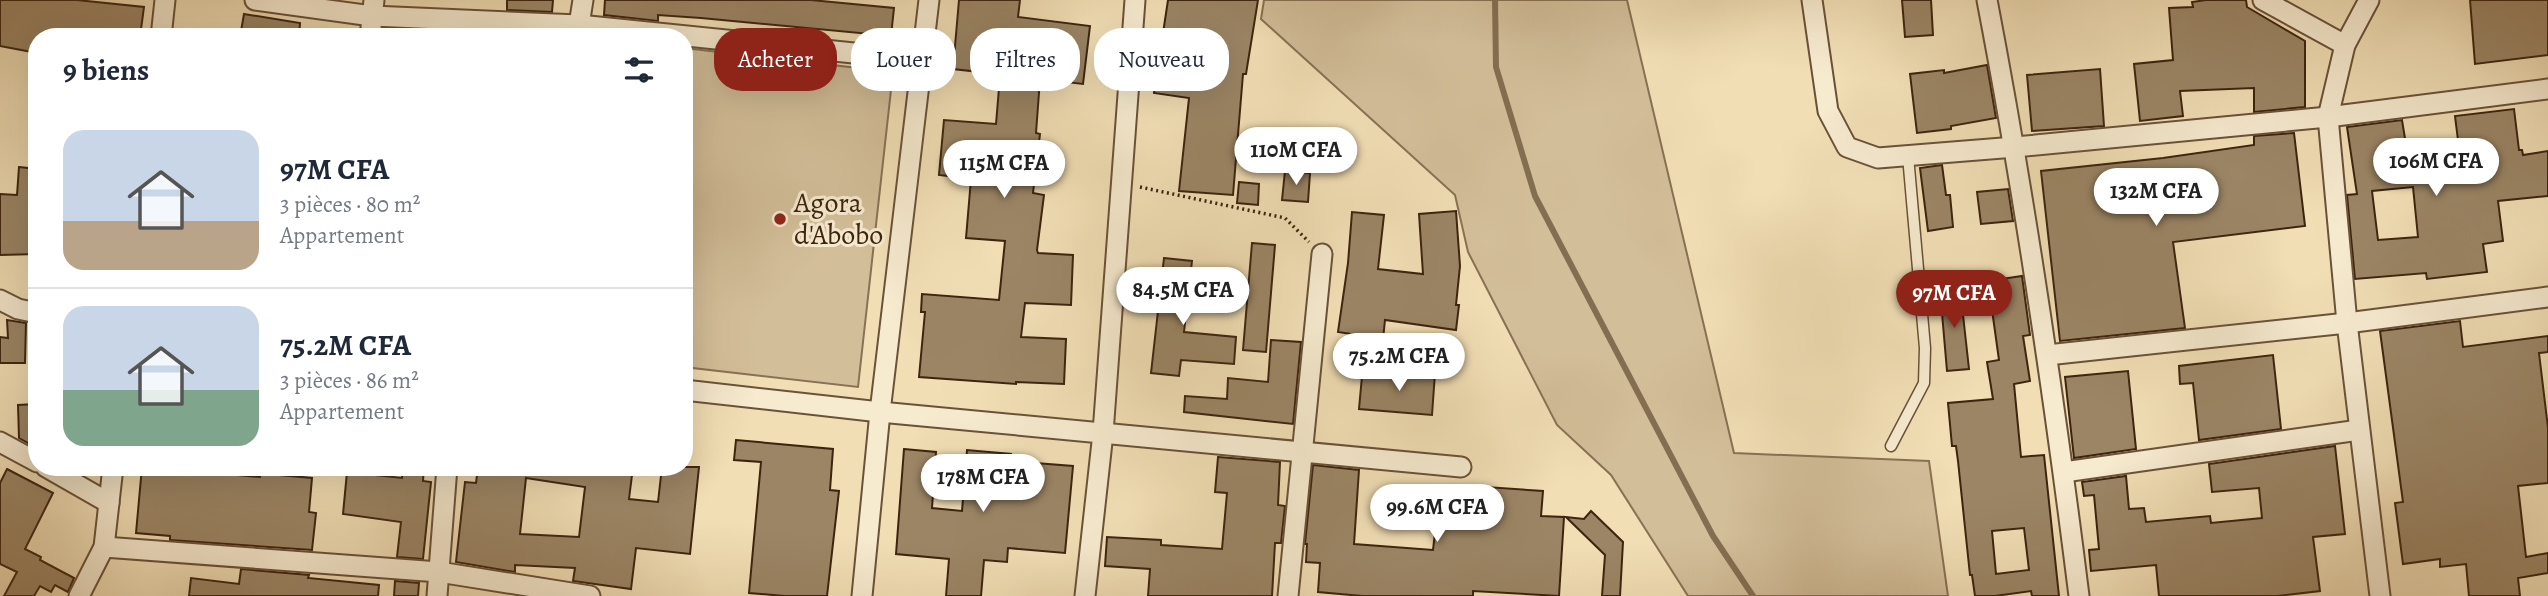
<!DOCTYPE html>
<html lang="fr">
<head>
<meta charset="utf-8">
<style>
  :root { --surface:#fff; --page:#f2f2f3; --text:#1f2937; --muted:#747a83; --line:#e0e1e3; --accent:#8f2418 }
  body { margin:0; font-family:Alegreya,serif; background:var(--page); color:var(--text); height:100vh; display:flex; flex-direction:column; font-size:26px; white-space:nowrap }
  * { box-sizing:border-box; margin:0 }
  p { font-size:23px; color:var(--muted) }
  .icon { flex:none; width:38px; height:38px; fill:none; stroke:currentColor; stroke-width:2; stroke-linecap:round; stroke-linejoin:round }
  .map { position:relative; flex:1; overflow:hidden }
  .side { position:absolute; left:28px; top:28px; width:665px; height:448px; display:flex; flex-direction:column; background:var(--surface); border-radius:28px; box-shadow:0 7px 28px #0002 }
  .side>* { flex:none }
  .hud { position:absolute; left:714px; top:28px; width:665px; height:63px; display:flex; gap:14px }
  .price { position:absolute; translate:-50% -60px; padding:0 16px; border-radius:24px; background:#fff; color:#222; font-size:23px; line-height:46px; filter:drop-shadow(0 2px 4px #0008) }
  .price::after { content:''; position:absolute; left:50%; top:42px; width:21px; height:16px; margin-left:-10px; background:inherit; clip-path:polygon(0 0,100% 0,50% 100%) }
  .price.selected { background:var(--accent); color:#fff }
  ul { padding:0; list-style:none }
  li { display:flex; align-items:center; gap:21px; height:175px; padding:0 35px }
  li+li { border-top:2px solid var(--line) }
  li span { display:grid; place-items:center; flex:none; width:196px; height:140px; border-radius:21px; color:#555 }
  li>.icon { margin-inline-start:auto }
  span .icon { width:84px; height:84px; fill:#fffc; stroke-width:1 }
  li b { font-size:30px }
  h2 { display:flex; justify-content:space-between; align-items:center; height:84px; padding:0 35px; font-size:30px }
  .pill { padding:0 24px; border-radius:28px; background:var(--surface); box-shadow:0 7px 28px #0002; font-size:24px; line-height:63px }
  .pill.selected { background:var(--accent); color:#fff }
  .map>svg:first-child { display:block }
  .green { fill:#d2be99; stroke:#887154; stroke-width:2 }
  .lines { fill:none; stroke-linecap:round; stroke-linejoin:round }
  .stream { stroke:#846e51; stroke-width:6 }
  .building { fill:#9b8565; stroke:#3d240f; stroke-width:2; fill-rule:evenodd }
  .service-casing { stroke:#6a5238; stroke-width:13 }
  .minor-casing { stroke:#6a5238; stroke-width:23 }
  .path { stroke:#3d240f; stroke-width:3.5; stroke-dasharray:2 3.5; stroke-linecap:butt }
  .service { stroke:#f6eacf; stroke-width:10 }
  .minor { stroke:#f6eacf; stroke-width:19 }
  .poi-dot { fill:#8f2418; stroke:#f6eacf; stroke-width:2.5 }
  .labels { text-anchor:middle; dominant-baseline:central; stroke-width:6; stroke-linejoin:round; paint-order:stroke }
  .poi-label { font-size:28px; fill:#3d240f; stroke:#f6eacf; text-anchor:start }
</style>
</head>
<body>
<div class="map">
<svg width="2548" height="596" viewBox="0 0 2548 596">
  <rect width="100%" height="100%" fill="#f1deb5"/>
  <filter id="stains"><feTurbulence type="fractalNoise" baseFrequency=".00286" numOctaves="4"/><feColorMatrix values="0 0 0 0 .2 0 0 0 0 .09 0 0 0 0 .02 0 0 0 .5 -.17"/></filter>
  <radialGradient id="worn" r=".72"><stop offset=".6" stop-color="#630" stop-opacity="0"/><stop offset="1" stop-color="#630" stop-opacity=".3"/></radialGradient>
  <!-- green -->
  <g class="green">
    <path d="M 1264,0 L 1627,0 L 1734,453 L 1929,461 L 1948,596 L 1688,596 L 1611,475 L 1557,425 L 1468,252 L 1455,195 L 1261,19 Z"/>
    <path d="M 413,17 L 584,37 L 411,37 Z"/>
    <path d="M 684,48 L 893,72 L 858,387 L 684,367 Z"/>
  </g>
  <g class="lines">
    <!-- stream -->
    <path class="stream" d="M 1495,0 L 1496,67 L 1535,196 L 1713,536 L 1753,596"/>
  </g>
  <!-- building -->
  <g class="building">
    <path d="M 0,0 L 77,0 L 144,7 L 140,37 L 37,37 L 37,53 L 0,46 Z"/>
    <path d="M 507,0 L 553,0 L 552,12 L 507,10 Z"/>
    <path d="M 605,0 L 811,0 L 894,8 L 891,36 L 701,18 L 658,15 L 658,21 L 604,15 Z"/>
    <path d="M 959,0 L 1020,0 L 1018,17 L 1090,26 L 1083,84 L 1040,79 L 1036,133 L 1040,134 L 1033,193 L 1044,195 L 1037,250 L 1038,253 L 1073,255 L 1071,305 L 1025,303 L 1021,337 L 1066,339 L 1064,384 L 1016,382 L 1016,384 L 919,377 L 925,312 L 921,312 L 922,294 L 999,300 L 1005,241 L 966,238 L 971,179 L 939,175 L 944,120 L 996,124 L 1000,76 L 988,75 L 988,73 L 953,69 Z"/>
    <path d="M 1168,0 L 1258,0 L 1246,74 L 1243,74 L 1233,195 L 1179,191 L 1189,98 L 1154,93 Z"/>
    <path d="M 1902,0 L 1931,0 L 1933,35 L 1905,37 Z"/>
    <path d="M 2206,0 L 2246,0 L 2247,7 L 2305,41 L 2305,107 L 2254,112 L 2254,88 L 2180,91 L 2183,116 L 2140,121 L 2134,64 L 2173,60 L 2169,8 L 2193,7 L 2192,2 Z"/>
    <path d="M 2470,0 L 2548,0 L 2548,55 L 2475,64 Z"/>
    <path d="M 244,14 L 300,23 L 299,37 L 240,37 Z"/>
    <path d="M 1987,65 L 1996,118 L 1951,126 L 1951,129 L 1917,133 L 1910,74 L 1944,70 L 1944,73 Z"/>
    <path d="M 2100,69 L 2104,126 L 2032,131 L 2027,75 Z"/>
    <path d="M 2514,109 L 2519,150 L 2522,150 L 2523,155 L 2548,151 L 2548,196 L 2498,201 L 2503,241 L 2483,244 L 2487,272 L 2427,279 L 2426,273 L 2355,279 L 2347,195 L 2357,194 L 2347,127 L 2402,120 L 2410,169 L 2461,164 L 2455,116 ZM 2413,187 L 2418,237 L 2378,240 L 2372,191 Z"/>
    <path d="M 2294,133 L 2305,226 L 2173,242 L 2185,328 L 2060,341 L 2041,171 L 2163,158 L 2254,145 L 2254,136 Z"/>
    <path d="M 1942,165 L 1946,195 L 1950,195 L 1953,227 L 1928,231 L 1920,168 Z"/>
    <path d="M 19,167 L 37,169 L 37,254 L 0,255 L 0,194 L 17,195 Z"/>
    <path d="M 1285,171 L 1310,173 L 1308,202 L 1282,200 Z"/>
    <path d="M 1239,182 L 1259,184 L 1258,205 L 1237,203 Z"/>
    <path d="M 2008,189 L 2013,221 L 1981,224 L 1977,192 Z"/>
    <path d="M 1456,211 L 1460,266 L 1456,305 L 1459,305 L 1456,330 L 1385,320 L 1383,339 L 1338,332 L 1348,263 L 1352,212 L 1384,215 L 1378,269 L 1423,274 L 1419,214 Z"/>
    <path d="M 1252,243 L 1275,245 L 1266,352 L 1243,350 Z"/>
    <path d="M 1164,258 L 1192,261 L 1184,332 L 1236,337 L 1234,364 L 1181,360 L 1179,376 L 1151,373 Z"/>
    <path d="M 2022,276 L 2030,335 L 2023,336 L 2030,381 L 2014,384 L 2021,457 L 2044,455 L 2059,596 L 2032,596 L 2031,591 L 1995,596 L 1975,596 L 1972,575 L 1970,575 L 1958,461 L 1956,446 L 1952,446 L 1948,403 L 1993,399 L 1987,362 L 1999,360 L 1988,281 ZM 2024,528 L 2029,570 L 1996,574 L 1992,531 Z"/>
    <path d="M 1960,288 L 1969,369 L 1947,371 L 1940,290 Z"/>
    <path d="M 7,320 L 26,323 L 25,363 L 0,363 L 0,337 L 8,338 Z"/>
    <path d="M 2460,321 L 2463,347 L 2548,336 L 2548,352 L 2539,353 L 2548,428 L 2548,483 L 2518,486 L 2526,557 L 2548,553 L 2548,573 L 2518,578 L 2520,596 L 2469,596 L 2466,564 L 2440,567 L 2440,559 L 2403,564 L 2395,503 L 2403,502 L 2380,331 Z"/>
    <path d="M 1271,340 L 1301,342 L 1293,424 L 1184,412 L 1185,396 L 1227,399 L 1228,378 L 1268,382 Z"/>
    <path d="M 2273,355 L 2281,429 L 2199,440 L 2193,383 L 2180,384 L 2179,366 Z"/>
    <path d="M 1403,370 L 1435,373 L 1432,415 L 1359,409 L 1362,376 L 1402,379 Z"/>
    <path d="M 2128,371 L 2136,449 L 2074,458 L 2065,377 Z"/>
    <path d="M 36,404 L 37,446 L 37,448 L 19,438 L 18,405 Z"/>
    <path d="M 736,440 L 833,449 L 830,490 L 839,491 L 827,596 L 784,596 L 749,593 L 761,462 L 734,460 Z"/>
    <path d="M 2335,446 L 2345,534 L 2313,537 L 2320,591 L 2277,596 L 2159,596 L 2156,565 L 2091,571 L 2089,550 L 2099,549 L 2094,495 L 2084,496 L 2082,482 L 2126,476 L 2129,509 L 2144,508 L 2146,522 L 2210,516 L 2211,523 L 2262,518 L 2259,488 L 2212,492 L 2209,464 Z"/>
    <path d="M 904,449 L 936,452 L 932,508 L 962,511 L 967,450 L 1011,454 L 1010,461 L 1073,466 L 1065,553 L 1008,548 L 1007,562 L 984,560 L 981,596 L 946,596 L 949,559 L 896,554 Z"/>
    <path d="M 1218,457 L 1280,462 L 1278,505 L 1285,506 L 1281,543 L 1275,543 L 1272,596 L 1148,596 L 1150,569 L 1105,566 L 1107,537 L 1161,540 L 1161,545 L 1222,549 L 1227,493 L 1215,492 Z"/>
    <path d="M 1313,465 L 1359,470 L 1354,544 L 1433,550 L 1440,488 L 1486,491 L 1486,487 L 1543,491 L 1541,516 L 1564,517 L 1559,596 L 1473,591 L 1473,596 L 1362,596 L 1318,592 L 1320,563 L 1306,562 L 1307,544 L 1305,544 Z"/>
    <path d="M 142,467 L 195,467 L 194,471 L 260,477 L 262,467 L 281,467 L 280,475 L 312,478 L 309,512 L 316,513 L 312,550 L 170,540 L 170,536 L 136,533 Z"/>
    <path d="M 403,467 L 424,467 L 423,481 L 431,482 L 423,559 L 397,557 L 401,522 L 343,514 L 347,472 L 402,478 Z"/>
    <path d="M 478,467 L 633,467 L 629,499 L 658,502 L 662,467 L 699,467 L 690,554 L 636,548 L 631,589 L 573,581 L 575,568 L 515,565 L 515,572 L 456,562 L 465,482 L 476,483 ZM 526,478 L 585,487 L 579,537 L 520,534 Z"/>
    <path d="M 7,469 L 53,493 L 25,549 L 41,557 L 40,560 L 74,578 L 68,592 L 55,585 L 51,592 L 40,586 L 34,596 L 4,596 L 17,572 L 0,564 L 0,483 Z"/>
    <path d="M 1591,511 L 1623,542 L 1620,596 L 1602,596 L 1605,555 L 1566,517 L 1584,519 Z"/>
    <path d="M 241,569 L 309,575 L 308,578 L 379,585 L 378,596 L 189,596 L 191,578 L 239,584 Z"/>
    <path d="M 395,581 L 419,583 L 418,596 L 394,596 Z"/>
  </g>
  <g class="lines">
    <!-- service casing -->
    <g class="service-casing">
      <path id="service" d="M 1891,446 L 1924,383 L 1925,348 L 1908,156"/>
    </g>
    <!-- minor casing -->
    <g class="minor-casing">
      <g id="minor">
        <path d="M 255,0 L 372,16 L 579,25 L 922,60"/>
        <path d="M 1812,0 L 1828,111 L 1847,147 L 1878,158 L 2015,147 L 2328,117 L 2548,89"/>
        <path d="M 1987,0 C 2025,198 2054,396 2079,596"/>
        <path d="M 2263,0 L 2345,45"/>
        <path d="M 2369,0 L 2345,45 L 2328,117 L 2347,323 L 2380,596"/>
        <path d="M 579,25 L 583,0"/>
        <path d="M 161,37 L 165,0"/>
        <path d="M 370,37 L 374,0"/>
        <path d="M 0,300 L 18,309 L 37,313"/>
        <path d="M 2047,355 L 2347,323 L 2548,297"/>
        <path d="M 684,390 L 880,412 L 1461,467"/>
        <path d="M 0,442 L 37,462"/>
        <path d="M 46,467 L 109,503"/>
        <path d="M 2064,472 L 2359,430"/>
        <path d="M 104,547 L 439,572 L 590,596"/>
        <path d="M 79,596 L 104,547 L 113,467"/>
        <path d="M 437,596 L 447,467"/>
        <path d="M 862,596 L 880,412 L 929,0"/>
        <path d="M 1085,596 L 1103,433 L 1135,0"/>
        <path d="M 1288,596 L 1322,254"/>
      </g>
    </g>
    <!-- path -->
    <path class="path" d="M 1140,187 L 1285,218 L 1309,242"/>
    <!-- service -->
    <use href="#service" class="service"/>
    <!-- minor -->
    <use href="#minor" class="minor"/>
  </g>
  <!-- markers -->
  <circle class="poi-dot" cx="780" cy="219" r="7"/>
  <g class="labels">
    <!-- poi labels -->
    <g class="poi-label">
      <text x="794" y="203">Agora<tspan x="794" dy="32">d'Abobo</tspan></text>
    </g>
  </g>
  <rect width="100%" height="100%" filter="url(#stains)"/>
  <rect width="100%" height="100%" fill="url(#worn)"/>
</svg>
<b class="price" style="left:1296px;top:187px">110M CFA</b>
<b class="price" style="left:2436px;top:198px">106M CFA</b>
<b class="price" style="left:1004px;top:200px">115M CFA</b>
<b class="price" style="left:2156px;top:228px">132M CFA</b>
<b class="price" style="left:1183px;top:327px">84.5M CFA</b>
<b class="price selected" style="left:1954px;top:330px">97M CFA</b>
<b class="price" style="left:1399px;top:393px">75.2M CFA</b>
<b class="price" style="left:983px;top:514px">178M CFA</b>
<b class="price" style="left:1437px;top:544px">99.6M CFA</b>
<div class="hud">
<a class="pill selected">Acheter</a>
<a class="pill">Louer</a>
<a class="pill">Filtres</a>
<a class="pill">Nouveau</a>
</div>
<section class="side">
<h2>9 biens<svg class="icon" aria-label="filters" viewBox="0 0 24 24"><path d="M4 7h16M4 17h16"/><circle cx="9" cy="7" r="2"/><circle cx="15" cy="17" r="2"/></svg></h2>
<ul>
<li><span style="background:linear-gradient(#c9d6e8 65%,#b9a48a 0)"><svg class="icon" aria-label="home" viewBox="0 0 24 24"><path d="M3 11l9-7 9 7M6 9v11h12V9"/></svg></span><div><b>97M CFA</b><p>3 pièces · 80 m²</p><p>Appartement</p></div></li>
<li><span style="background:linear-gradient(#c9d6e8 60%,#7fa58c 0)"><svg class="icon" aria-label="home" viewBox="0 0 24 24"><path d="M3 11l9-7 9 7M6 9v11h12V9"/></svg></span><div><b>75.2M CFA</b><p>3 pièces · 86 m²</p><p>Appartement</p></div></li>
</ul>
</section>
</div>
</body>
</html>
